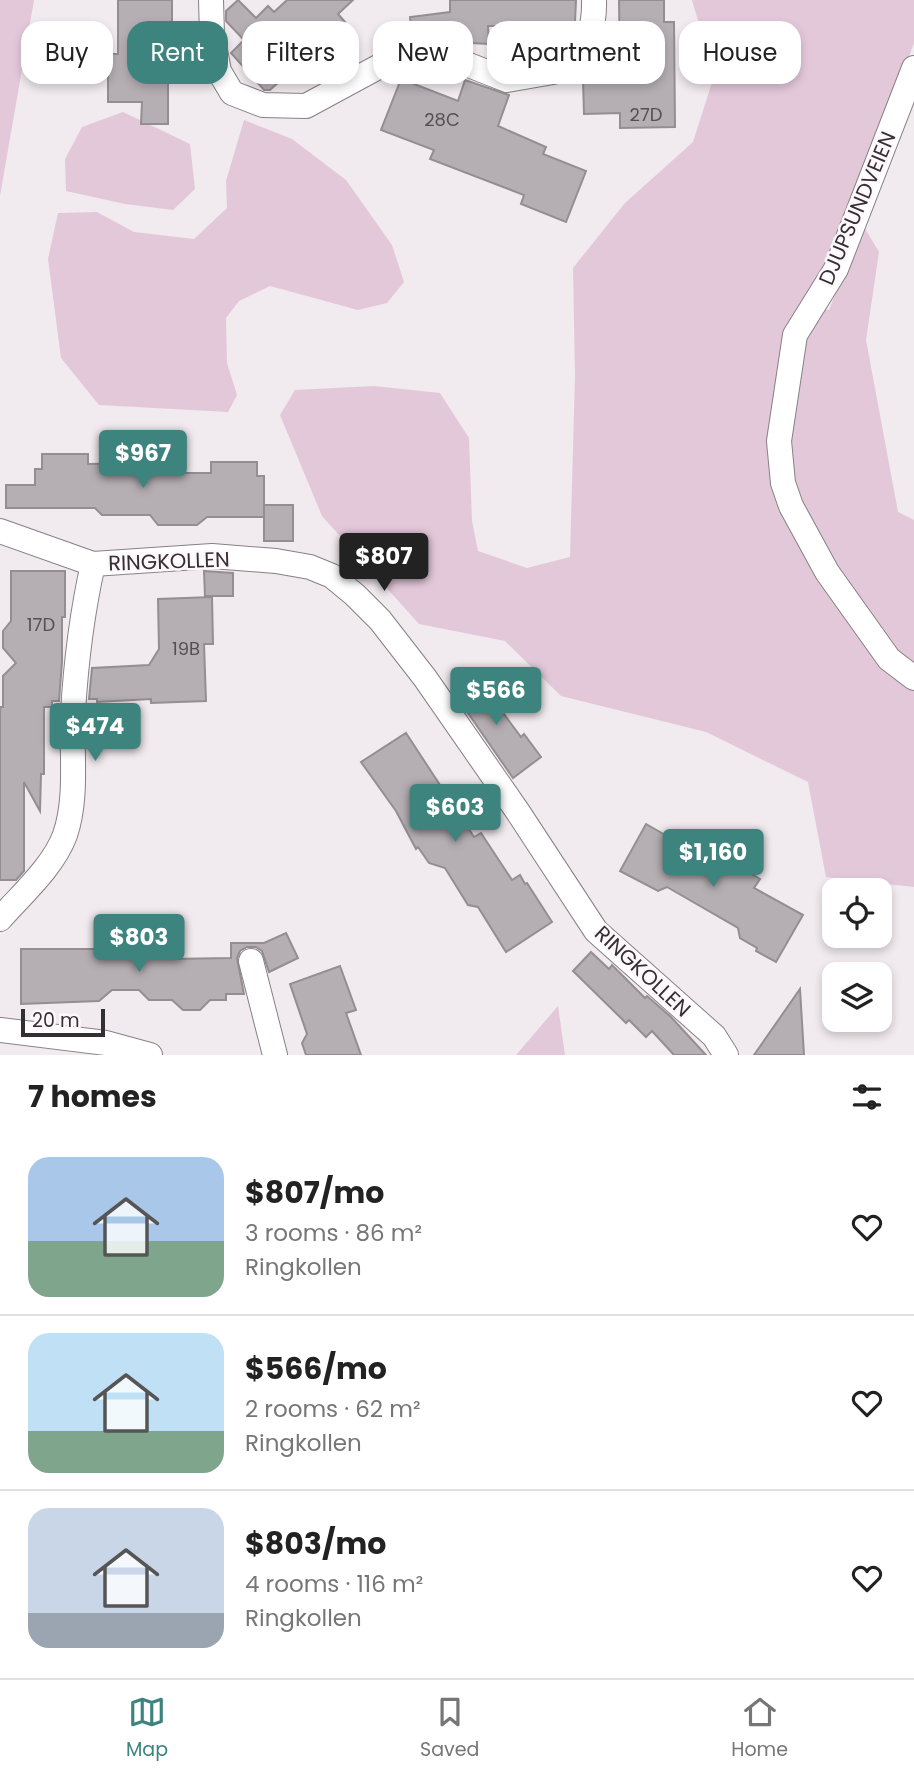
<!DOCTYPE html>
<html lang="en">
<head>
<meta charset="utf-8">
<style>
  :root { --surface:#fff; --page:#f2f2f2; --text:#222; --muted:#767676; --line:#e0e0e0; --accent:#3d847f }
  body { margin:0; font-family:Poppins,sans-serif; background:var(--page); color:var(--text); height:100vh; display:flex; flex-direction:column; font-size:26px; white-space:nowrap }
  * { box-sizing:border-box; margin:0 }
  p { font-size:23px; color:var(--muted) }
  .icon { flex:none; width:38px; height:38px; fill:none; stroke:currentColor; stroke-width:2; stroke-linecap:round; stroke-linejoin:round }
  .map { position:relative; height:1055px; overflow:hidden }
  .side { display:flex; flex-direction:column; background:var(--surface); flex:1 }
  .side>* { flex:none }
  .banner { position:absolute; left:21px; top:21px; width:873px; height:63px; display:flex; gap:14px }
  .controls { position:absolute; left:822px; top:878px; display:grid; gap:14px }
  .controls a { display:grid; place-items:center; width:70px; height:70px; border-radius:14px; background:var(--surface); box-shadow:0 4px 10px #0003; font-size:35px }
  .scale { position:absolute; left:21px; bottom:18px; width:84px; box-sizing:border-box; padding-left:7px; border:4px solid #333032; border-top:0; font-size:19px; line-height:24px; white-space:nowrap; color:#333032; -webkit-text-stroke:5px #fef8fc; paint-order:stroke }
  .price { position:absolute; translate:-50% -60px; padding:0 16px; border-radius:7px; background:var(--accent); color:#fff; font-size:23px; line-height:46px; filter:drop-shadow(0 2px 4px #0008) }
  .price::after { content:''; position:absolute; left:50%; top:42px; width:21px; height:16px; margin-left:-10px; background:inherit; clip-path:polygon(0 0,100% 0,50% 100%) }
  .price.active { background:#222; color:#fff }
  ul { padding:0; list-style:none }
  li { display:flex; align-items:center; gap:21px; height:175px; padding:0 28px }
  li+li { border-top:2px solid var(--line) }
  li span { display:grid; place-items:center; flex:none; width:196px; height:140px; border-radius:21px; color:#555 }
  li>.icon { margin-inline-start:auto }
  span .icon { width:84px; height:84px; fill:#fffc; stroke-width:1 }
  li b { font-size:30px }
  h2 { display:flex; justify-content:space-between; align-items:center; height:84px; padding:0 28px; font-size:30px }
  .chip { padding:0 24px; border-radius:21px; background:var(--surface); box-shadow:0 4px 10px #0003; font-size:24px; line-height:63px }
  .chip.active { background:var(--accent); color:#fff }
  .tabs { display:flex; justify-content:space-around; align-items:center; height:98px; border-top:2px solid var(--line); background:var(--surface); font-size:19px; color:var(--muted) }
  .tabs a { display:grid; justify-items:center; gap:4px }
  .tabs .active { color:var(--accent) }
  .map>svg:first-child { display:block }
  .green { fill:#e3c8da }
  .building { fill:#b5afb3; stroke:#948e92; stroke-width:2 }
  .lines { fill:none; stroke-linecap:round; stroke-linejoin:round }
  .street-casing { stroke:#878185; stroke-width:26 }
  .street { stroke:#fff; stroke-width:24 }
  .labels { text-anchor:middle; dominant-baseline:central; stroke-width:5; stroke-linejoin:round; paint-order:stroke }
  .number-label { font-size:18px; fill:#545052 }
  .street-label { font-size:21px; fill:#333032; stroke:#fef8fc }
</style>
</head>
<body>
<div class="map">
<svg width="914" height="1055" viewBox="0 0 914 1055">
  <rect width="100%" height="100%" fill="#f1eaee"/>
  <!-- green -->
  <g class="green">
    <path d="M 0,0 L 34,0 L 0,196 Z"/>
    <path d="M 692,0 L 914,0 L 914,43 L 811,308 L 829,310 L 863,225 L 879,252 L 866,340 L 898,512 L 914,520 L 914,887 L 826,877 L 808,782 L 706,732 L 561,696 L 505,641 L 419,624 L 322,516 L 280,415 L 295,390 L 374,386 L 440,393 L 469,438 L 472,521 L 478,551 L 527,568 L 570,557 L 575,376 L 573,268 L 625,203 L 693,142 L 714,76 Z"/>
    <path d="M 123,112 L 190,144 L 195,189 L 173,210 L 125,204 L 66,191 L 65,159 L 82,127 Z"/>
    <path d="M 244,120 L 292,139 L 346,180 L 392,245 L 404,282 L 387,303 L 358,310 L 270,286 L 239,301 L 226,318 L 227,363 L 237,395 L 228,412 L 99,405 L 61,358 L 48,259 L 58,213 L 97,212 L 134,232 L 194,239 L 227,208 L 226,181 Z"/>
    <path d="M 558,1006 L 565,1055 L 516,1055 Z"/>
  </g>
  <!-- building -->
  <g class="building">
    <path d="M 118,0 L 172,0 L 172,47 L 171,57 L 168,57 L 168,124 L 141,124 L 142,102 L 108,102 L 108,54 L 118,54 Z"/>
    <path d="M 238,0 L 256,18 L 268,6 L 274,12 L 287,0 L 353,0 L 338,14 L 345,22 L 270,90 L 264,90 L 231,53 L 244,40 L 226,21 L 226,11 Z"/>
    <path d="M 450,0 L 576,0 L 575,22 L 554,22 L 554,26 L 488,26 L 489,44 L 412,40 L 410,17 L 450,12 Z"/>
    <path d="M 619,0 L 664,0 L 664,22 L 674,22 L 675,127 L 620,128 L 620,113 L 584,114 L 583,80 L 620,78 Z"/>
    <path d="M 401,79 L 458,101 L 465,80 L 509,95 L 498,126 L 546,147 L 543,154 L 586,171 L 566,222 L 521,204 L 524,195 L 430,159 L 434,150 L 381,130 Z"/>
    <path d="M 42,454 L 88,454 L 88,464 L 144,463 L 145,473 L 211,473 L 211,462 L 257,462 L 257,476 L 264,476 L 264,517 L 207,517 L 197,525 L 158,525 L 150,515 L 102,515 L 95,508 L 6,508 L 6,485 L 35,485 L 35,469 L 42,469 Z"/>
    <rect x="264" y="505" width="29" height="36"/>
    <path d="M 11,571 L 65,571 L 65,617 L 62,617 L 62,662 L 59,701 L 52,701 L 52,707 L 44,707 L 44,774 L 41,774 L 40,811 L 24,782 L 24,871 L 16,880 L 0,880 L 0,707 L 3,707 L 3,676 L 16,663 L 3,648 L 3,631 L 11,621 Z"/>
    <path d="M 204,571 L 233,573 L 233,596 L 205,596 Z"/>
    <path d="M 212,597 L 213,644 L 204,644 L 206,701 L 151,703 L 151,699 L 97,702 L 97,699 L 89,699 L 92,668 L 149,665 L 159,649 L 158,599 Z"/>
    <path d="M 474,674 L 521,737 L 524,734 L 541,757 L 513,778 L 452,690 Z"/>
    <path d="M 406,733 L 474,837 L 481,833 L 512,880 L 520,875 L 525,884 L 527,883 L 552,922 L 506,952 L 478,907 L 468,905 L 445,868 L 429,863 L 418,847 L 416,849 L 396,811 L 361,762 Z"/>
    <path d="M 646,824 L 695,852 L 700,843 L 760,879 L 754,888 L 803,915 L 776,962 L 756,951 L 757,948 L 740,938 L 738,928 L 667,887 L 658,891 L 620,871 Z"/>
    <path d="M 286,933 L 298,958 L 269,972 L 262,951 L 256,947 L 247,947 L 240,951 L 237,958 L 244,994 L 226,994 L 226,1000 L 210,1000 L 200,1010 L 183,1010 L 172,1000 L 149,1000 L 139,990 L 112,990 L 99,1001 L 21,1004 L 21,949 L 169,949 L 169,959 L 231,958 L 231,943 L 264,943 Z"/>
    <path d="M 591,952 L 609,969 L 612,965 L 645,998 L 647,996 L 671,1017 L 706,1055 L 674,1055 L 652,1031 L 646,1037 L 629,1020 L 626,1023 L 573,971 Z"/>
    <path d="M 340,966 L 356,1010 L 346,1013 L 361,1055 L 306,1055 L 302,1043 L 307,1034 L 290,984 Z"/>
    <path d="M 800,989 L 804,1055 L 754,1055 Z"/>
  </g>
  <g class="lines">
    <!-- street casing -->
    <g class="street-casing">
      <g id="street">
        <path d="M 211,0 L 212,35 L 219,71 L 232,93 L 263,105 L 306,106 L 380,66 L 419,54 L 451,58 L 507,80 L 553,72 L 576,66 C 588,45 595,24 594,0"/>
        <path d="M 914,68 L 836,269 L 795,335 L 779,441 L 783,483 L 791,506 L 827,572 L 889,659 L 914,678"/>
        <path d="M 0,531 L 93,564 L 212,556 L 276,561 L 310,567 L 332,576 L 355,595 L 380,620 L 425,678 L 518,812 L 596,931 L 714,1036 L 726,1055"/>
        <path d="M 0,919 C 22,894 53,867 65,835 C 78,797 71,752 73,712 C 76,662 82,613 93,564"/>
        <path d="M 251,961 L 275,1055"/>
        <path d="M 0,1030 L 106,1043 L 150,1055"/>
      </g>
    </g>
    <!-- street -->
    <use href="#street" class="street"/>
  </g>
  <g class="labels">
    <!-- number labels -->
    <g class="number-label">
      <text x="646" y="114">27D</text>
      <text x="442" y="119">28C</text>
      <text x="41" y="624">17D</text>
      <text x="186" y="648">19B</text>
    </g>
    <!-- street labels -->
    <g class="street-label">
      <text transform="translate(857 208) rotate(-67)">DJUPSUNDVEIEN</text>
      <text transform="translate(169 561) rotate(-2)">RINGKOLLEN</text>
      <text transform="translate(643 971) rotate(43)">RINGKOLLEN</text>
    </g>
  </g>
</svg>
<div class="controls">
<a><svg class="icon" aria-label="locate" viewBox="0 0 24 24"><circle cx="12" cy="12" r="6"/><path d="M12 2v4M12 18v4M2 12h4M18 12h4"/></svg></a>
<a><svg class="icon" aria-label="layers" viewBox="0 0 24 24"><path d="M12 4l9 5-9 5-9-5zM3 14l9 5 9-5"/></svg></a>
</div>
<div class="scale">20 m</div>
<b class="price" style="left:143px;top:490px">$967</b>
<b class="price active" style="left:384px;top:593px">$807</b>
<b class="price" style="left:496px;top:727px">$566</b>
<b class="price" style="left:95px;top:763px">$474</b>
<b class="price" style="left:455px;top:844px">$603</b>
<b class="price" style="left:713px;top:889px">$1,160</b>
<b class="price" style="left:139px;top:974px">$803</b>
<div class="banner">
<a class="chip">Buy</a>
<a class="chip active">Rent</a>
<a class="chip">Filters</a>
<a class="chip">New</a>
<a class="chip">Apartment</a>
<a class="chip">House</a>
</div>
</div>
<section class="side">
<h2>7 homes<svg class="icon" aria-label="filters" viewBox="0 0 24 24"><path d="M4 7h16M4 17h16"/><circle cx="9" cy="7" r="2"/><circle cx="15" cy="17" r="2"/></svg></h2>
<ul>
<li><span style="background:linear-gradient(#a9c7e8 60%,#7fa58c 0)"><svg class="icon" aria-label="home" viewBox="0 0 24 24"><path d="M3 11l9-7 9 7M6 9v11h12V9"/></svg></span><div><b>$807/mo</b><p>3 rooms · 86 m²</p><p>Ringkollen</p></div><svg class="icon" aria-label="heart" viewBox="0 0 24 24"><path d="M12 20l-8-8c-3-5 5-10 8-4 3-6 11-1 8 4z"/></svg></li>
<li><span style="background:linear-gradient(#bfe0f5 70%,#7fa58c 0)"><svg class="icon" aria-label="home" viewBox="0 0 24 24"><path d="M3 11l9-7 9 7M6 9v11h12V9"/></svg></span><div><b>$566/mo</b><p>2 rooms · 62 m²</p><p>Ringkollen</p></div><svg class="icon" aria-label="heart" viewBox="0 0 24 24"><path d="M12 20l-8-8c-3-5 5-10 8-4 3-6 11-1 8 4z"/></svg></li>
<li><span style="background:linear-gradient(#c9d6e8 75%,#9aa5b1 0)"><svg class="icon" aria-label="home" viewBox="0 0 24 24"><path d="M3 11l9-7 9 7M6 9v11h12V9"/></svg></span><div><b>$803/mo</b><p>4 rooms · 116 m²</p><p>Ringkollen</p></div><svg class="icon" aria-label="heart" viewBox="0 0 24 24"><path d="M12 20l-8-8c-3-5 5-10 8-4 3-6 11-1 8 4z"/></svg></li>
</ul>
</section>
<nav class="tabs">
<a class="active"><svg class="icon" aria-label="map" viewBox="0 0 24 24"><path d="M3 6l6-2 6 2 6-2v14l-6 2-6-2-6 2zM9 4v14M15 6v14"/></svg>Map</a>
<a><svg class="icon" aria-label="saved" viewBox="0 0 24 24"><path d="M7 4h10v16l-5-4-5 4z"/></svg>Saved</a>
<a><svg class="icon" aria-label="home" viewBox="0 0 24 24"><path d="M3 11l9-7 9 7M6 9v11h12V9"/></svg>Home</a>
</nav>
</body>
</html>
